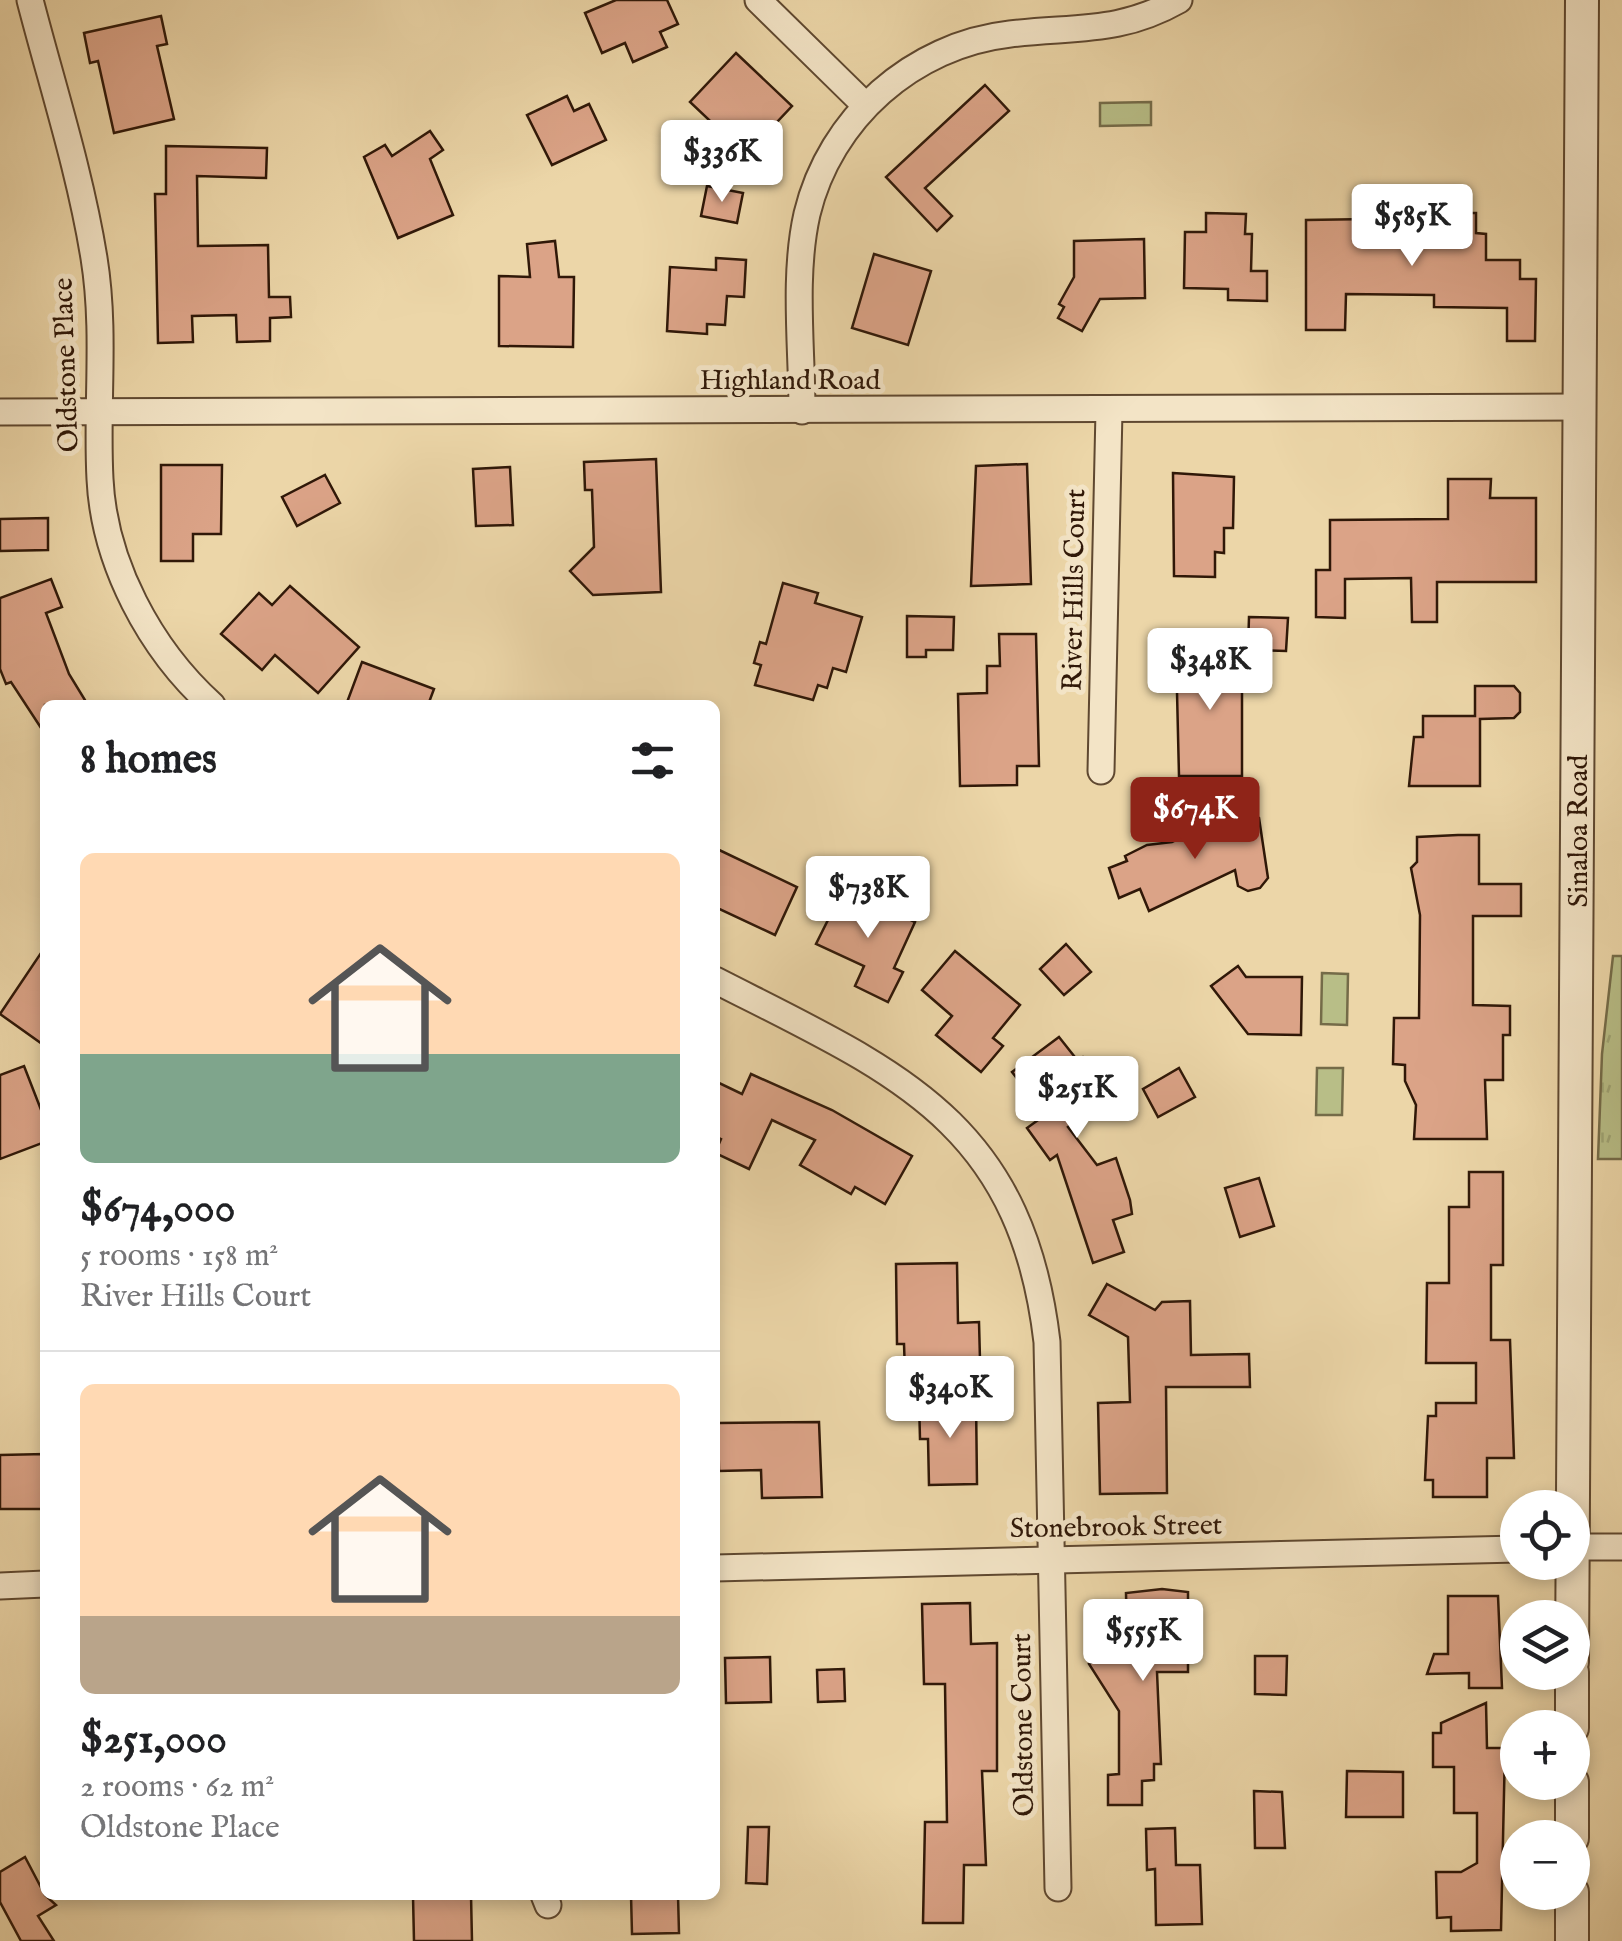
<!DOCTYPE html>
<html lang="en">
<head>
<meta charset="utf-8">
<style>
  :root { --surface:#fff; --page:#f6f6f6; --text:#202124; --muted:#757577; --line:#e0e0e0; --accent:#8f2418 }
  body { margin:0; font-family:"IM FELL English",serif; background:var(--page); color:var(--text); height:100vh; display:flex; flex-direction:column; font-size:38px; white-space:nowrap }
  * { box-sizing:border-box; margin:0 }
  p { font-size:32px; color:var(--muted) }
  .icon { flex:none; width:55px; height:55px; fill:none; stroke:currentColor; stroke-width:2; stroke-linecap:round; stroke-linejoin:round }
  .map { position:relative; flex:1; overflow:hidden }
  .panel { position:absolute; left:40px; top:700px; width:680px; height:1200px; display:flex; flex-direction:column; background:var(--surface); border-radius:15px; box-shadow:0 5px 15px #0003 }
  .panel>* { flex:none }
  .fabs { position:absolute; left:1500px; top:1490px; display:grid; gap:20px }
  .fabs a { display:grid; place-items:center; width:90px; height:90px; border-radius:50%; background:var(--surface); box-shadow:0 5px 15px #0003; font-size:50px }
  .price { position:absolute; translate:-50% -85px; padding:0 22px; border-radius:10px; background:#fff; color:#222; font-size:32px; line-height:65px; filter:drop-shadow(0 2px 5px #0008) }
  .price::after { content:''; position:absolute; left:50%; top:60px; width:30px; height:22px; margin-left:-15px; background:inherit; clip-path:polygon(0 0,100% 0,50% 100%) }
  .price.active { background:var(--accent); color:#fff }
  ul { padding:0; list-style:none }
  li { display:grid; align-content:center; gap:20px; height:530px; padding:0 40px }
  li+li { border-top:2px solid var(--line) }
  li span { display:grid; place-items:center; height:310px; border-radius:15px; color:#555 }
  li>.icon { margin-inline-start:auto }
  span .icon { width:180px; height:180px; fill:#fffc; stroke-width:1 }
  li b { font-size:42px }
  h2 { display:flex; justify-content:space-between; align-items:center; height:120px; padding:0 40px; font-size:42px }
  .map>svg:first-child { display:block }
  .grass { fill:url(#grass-tufts); stroke:#746b48; stroke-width:2.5 }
  .green { fill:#b8be87; stroke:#746b48; stroke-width:2.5 }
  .building { fill:#dba387; stroke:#301808; stroke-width:2.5 }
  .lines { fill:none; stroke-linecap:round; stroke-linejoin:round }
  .minor-casing { stroke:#5f4830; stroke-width:29 }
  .tertiary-casing { stroke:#5f4830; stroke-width:36 }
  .minor { stroke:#f3e4c6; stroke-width:25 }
  .tertiary { stroke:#f3e4c6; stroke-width:32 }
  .labels { text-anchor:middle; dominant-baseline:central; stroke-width:10; stroke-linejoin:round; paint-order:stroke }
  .street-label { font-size:28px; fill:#301808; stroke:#f3e4c6 }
</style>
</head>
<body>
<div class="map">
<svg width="1622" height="1941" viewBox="0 0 1622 1941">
  <defs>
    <pattern id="grass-tufts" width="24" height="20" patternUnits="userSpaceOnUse" patternTransform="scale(2.5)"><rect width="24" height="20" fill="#b8be87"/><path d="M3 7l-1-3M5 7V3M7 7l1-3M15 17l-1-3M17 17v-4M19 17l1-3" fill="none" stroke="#9ea373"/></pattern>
  </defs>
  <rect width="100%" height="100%" fill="#ecd6a8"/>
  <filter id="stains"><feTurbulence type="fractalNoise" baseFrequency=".002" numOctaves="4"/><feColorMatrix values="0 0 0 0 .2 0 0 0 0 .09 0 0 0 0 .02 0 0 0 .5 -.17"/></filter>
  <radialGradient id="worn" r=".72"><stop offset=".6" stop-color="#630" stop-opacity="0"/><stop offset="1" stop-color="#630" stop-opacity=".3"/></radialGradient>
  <!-- grass -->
  <path class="grass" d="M 1613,956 L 1622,956 L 1622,1159 L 1598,1159 L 1602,1054 Z"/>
  <!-- green -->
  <g class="green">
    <path d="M 1151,102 L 1151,125 L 1100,126 L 1100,103 Z"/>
    <path d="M 1322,973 L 1348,974 L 1347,1025 L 1321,1024 Z"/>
    <path d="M 1317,1068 L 1343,1068 L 1342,1115 L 1316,1115 Z"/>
  </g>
  <!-- building -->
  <g class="building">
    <path d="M 616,0 L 667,0 L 678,24 L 660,32 L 667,47 L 633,62 L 625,43 L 602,53 L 585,13 Z"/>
    <path d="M 161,16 L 167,44 L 157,46 L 174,119 L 114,133 L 98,61 L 90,63 L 84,33 Z"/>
    <path d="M 736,53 L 792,106 L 746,155 L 690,102 Z"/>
    <path d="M 985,85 L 1009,111 L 925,188 L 952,216 L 937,231 L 886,177 Z"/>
    <path d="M 567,96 L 574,111 L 589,104 L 606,140 L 552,165 L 527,115 Z"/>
    <path d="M 430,131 L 443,150 L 430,159 L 453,215 L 398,238 L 364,157 L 385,145 L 392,156 Z"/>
    <path d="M 166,146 L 267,148 L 266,178 L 197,176 L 198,246 L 268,245 L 269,297 L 290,297 L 291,317 L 270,318 L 270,341 L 237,342 L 236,315 L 192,316 L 193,342 L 158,343 L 155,194 L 166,194 Z"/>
    <path d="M 707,186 L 743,193 L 737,223 L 701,216 Z"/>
    <path d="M 1206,213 L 1246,214 L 1245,234 L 1252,234 L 1251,271 L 1267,271 L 1267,301 L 1228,300 L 1228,289 L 1184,288 L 1185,232 L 1206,232 Z"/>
    <path d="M 1434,213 L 1476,213 L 1476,233 L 1486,234 L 1486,260 L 1520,260 L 1520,279 L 1536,279 L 1535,341 L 1507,341 L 1507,308 L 1434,307 L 1434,295 L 1346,294 L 1345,330 L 1306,330 L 1306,220 L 1434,218 Z"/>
    <path d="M 1144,239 L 1145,298 L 1100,299 L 1082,331 L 1058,318 L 1064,307 L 1059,304 L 1074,277 L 1074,241 Z"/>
    <path d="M 555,241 L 559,277 L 574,277 L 573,347 L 499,346 L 499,276 L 530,277 L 527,244 Z"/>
    <path d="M 874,254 L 931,271 L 908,345 L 852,328 Z"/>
    <path d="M 716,258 L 746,260 L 744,297 L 727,296 L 725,325 L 707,324 L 707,334 L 667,331 L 670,267 L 716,270 Z"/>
    <path d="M 656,459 L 661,592 L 593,595 L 570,571 L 594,547 L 592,490 L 585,490 L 584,462 Z"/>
    <path d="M 1027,464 L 1031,584 L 971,586 L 976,466 Z"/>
    <path d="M 161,465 L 222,465 L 221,534 L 193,534 L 193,561 L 161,561 Z"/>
    <path d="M 510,467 L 513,525 L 476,526 L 473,469 Z"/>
    <path d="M 1173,473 L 1234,477 L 1233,528 L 1224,528 L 1224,553 L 1215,552 L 1215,577 L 1174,576 Z"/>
    <path d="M 325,475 L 340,503 L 297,526 L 282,497 Z"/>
    <path d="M 1448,479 L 1491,479 L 1490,498 L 1536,498 L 1536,582 L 1437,582 L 1437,622 L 1412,622 L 1411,578 L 1345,579 L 1345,618 L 1316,617 L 1316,570 L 1330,570 L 1330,520 L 1448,519 Z"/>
    <path d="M 48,518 L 48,550 L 0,551 L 0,519 Z"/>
    <path d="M 51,579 L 62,607 L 46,613 L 69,674 L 88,705 L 45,705 L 45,734 L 11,682 L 6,684 L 0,669 L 0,598 Z"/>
    <path d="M 783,583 L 818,593 L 815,603 L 862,617 L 846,672 L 833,668 L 827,688 L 818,685 L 813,700 L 755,685 L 761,665 L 754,663 L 760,642 L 766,644 Z"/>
    <path d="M 290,586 L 359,647 L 318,693 L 275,655 L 262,670 L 221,634 L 259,593 L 272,605 Z"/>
    <path d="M 907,616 L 954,617 L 953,650 L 926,650 L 926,657 L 907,657 Z"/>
    <path d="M 1249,617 L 1288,618 L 1286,651 L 1248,650 Z"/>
    <path d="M 999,634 L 1036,634 L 1039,766 L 1017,766 L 1017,785 L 960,786 L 958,694 L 987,693 L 987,666 L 1000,666 Z"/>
    <path d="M 1176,650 L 1242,650 L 1242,776 L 1179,776 Z"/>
    <path d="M 362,662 L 434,689 L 428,705 L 346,705 Z"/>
    <path d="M 1475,686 L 1514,686 L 1520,693 L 1520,712 L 1514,718 L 1480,719 L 1480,786 L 1409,786 L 1414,737 L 1423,737 L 1423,716 L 1475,716 Z"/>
    <path d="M 1259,818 L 1268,878 L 1260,888 L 1248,891 L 1238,886 L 1235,870 L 1149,911 L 1140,889 L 1119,898 L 1109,868 L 1127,861 L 1125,856 L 1147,845 L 1172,842 L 1210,823 Z"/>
    <path d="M 1458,835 L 1479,835 L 1479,884 L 1521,884 L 1521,916 L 1473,916 L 1473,1005 L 1510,1006 L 1510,1035 L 1503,1035 L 1503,1080 L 1485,1080 L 1487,1139 L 1414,1139 L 1416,1105 L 1405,1081 L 1405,1065 L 1393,1064 L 1394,1018 L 1419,1018 L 1420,915 L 1411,868 L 1417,862 L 1417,837 Z"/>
    <path d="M 715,848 L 797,887 L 775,935 L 715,907 Z"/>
    <path d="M 844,888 L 915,922 L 894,968 L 903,972 L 888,1002 L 855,986 L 864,966 L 816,944 Z"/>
    <path d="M 1066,944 L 1091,972 L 1064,995 L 1040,969 Z"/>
    <path d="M 45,947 L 45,1046 L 0,1014 Z"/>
    <path d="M 955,951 L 1020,1005 L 993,1038 L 1003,1046 L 981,1072 L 936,1035 L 952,1016 L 922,990 Z"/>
    <path d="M 1238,966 L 1246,977 L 1302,977 L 1301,1035 L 1248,1034 L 1211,986 Z"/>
    <path d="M 1059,1037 L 1078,1061 L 1083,1057 L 1120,1088 L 1068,1127 L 1097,1165 L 1116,1158 L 1130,1200 L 1132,1214 L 1113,1220 L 1124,1252 L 1093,1263 L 1057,1155 L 1050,1160 L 1027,1128 L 1045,1115 L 1012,1072 Z"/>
    <path d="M 24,1066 L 45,1120 L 45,1142 L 0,1159 L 0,1075 Z"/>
    <path d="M 1179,1068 L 1195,1097 L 1158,1117 L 1143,1089 Z"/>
    <path d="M 751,1074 L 832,1110 L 912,1156 L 885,1204 L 855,1187 L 851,1194 L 800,1165 L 815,1140 L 772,1120 L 749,1169 L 715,1153 L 721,1139 L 715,1136 L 715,1081 L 742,1094 Z"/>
    <path d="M 1469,1172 L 1503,1172 L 1503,1265 L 1491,1265 L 1491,1340 L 1510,1340 L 1514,1458 L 1487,1458 L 1487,1497 L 1433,1497 L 1433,1480 L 1425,1480 L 1428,1416 L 1436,1416 L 1436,1403 L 1476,1403 L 1476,1363 L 1426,1363 L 1427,1283 L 1449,1283 L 1449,1207 L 1469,1207 Z"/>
    <path d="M 1259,1178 L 1274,1226 L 1240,1237 L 1225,1188 Z"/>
    <path d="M 957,1263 L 958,1323 L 979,1322 L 980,1360 L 932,1361 L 932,1373 L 905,1373 L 904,1344 L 897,1344 L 896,1264 Z"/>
    <path d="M 1107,1284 L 1155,1310 L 1162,1302 L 1190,1301 L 1191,1355 L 1249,1354 L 1250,1387 L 1166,1387 L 1167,1493 L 1100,1494 L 1098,1403 L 1130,1402 L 1128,1337 L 1089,1315 Z"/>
    <path d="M 976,1400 L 977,1484 L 929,1485 L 928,1439 L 920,1439 L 919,1401 Z"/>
    <path d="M 819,1422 L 822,1497 L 762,1498 L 761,1470 L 719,1471 L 718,1423 Z"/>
    <path d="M 45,1454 L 45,1509 L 0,1509 L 0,1455 Z"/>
    <path d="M 1162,1589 L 1188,1592 L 1188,1672 L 1157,1672 L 1161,1764 L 1154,1764 L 1154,1780 L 1142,1781 L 1142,1805 L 1108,1805 L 1108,1775 L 1119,1774 L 1119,1711 L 1089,1664 L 1127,1641 L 1126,1593 Z"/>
    <path d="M 1448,1596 L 1498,1596 L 1502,1688 L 1469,1688 L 1469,1673 L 1427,1674 L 1434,1654 L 1448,1654 Z"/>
    <path d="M 970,1603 L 971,1644 L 997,1643 L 997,1771 L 982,1771 L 986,1865 L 964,1865 L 963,1923 L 923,1923 L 925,1822 L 947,1822 L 945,1684 L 924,1684 L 922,1604 Z"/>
    <path d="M 1255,1656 L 1287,1656 L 1286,1695 L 1255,1694 Z"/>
    <path d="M 770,1657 L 771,1702 L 726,1703 L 725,1658 Z"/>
    <path d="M 844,1669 L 845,1701 L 818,1702 L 817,1670 Z"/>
    <path d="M 1486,1703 L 1487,1748 L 1505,1748 L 1501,1930 L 1451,1931 L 1451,1917 L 1437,1918 L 1436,1872 L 1461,1872 L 1477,1863 L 1477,1813 L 1454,1813 L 1454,1767 L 1433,1767 L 1433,1733 L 1441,1733 L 1441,1723 Z"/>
    <path d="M 1347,1771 L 1403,1772 L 1403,1817 L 1346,1817 Z"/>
    <path d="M 1254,1791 L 1282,1792 L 1285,1848 L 1255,1848 Z"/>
    <path d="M 748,1827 L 769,1827 L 767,1884 L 746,1883 Z"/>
    <path d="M 1175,1828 L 1176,1865 L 1200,1865 L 1202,1924 L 1156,1925 L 1155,1869 L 1147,1870 L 1146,1829 Z"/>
    <path d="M 25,1857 L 45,1895 L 56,1905 L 38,1916 L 54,1941 L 21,1941 L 0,1902 L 0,1872 Z"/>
    <path d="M 471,1895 L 472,1941 L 414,1941 L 413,1896 Z"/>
    <path d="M 631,1895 L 678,1895 L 679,1933 L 632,1934 Z"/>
  </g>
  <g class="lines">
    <!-- minor casing -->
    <g class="minor-casing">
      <g id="minor">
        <path d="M 30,0 C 52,85 80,171 94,258 C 106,332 96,405 100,479 C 104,563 150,649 212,705"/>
        <path d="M 758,0 L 865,105"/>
        <path d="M 802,411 C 802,348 793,276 807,214 C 830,118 913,45 1010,34 C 1075,26 1119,34 1179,0"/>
        <path d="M 0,412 L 1581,407"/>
        <path d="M 1101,771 L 1109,411"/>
        <path d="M 715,980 C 893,1071 1021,1119 1047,1342 L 1058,1888"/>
        <path d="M 1572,1547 L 1622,1547"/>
        <path d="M 715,1568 L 1518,1549"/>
        <path d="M 0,1586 L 45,1584"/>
        <path d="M 544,1895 L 548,1905"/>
      </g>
    </g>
    <!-- tertiary casing -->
    <g class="tertiary-casing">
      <g id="tertiary">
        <path d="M 1572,1662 L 1582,0"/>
        <path d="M 1572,1728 L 1572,1672"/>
        <path d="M 1572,1838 L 1572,1782"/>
        <path d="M 1572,1941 L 1572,1892"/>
      </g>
    </g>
    <!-- minor -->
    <use href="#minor" class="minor"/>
    <!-- tertiary -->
    <use href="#tertiary" class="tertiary"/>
  </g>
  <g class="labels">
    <!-- street labels -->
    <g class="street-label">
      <text transform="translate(67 365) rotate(-92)">Oldstone Place</text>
      <text x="790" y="381">Highland Road</text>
      <text transform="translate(1075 590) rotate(-89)">River Hills Court</text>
      <text transform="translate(1579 831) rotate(-90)">Sinaloa Road</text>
      <text transform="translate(1116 1528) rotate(-1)">Stonebrook Street</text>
      <text transform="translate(1024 1725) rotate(-91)">Oldstone Court</text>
    </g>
  </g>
  <rect width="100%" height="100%" filter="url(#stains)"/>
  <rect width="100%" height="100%" fill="url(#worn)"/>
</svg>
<div class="fabs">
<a><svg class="icon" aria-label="locate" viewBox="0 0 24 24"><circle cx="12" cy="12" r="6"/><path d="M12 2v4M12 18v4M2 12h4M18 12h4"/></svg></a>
<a><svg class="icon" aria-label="layers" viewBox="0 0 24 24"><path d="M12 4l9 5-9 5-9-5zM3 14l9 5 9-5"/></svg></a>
<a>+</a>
<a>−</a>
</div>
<b class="price" style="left:722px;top:205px">$336K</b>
<b class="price" style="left:1412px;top:269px">$585K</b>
<b class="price" style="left:1210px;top:713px">$348K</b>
<b class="price active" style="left:1195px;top:862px">$674K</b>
<b class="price" style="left:868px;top:941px">$738K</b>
<b class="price" style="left:1077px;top:1141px">$251K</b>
<b class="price" style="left:950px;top:1441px">$340K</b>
<b class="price" style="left:1143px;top:1684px">$555K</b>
<section class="panel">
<h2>8 homes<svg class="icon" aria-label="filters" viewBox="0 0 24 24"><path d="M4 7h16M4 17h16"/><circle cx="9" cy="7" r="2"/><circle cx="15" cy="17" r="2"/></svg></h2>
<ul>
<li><span style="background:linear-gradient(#ffd9b3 65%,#7fa58c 0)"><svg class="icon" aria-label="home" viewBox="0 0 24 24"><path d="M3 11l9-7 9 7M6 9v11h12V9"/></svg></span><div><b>$674,000</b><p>5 rooms · 158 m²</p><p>River Hills Court</p></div></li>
<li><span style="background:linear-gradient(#ffd9b3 75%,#b9a48a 0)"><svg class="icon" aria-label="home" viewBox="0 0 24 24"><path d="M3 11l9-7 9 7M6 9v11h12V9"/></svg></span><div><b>$251,000</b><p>2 rooms · 62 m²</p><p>Oldstone Place</p></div></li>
</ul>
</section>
</div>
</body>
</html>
